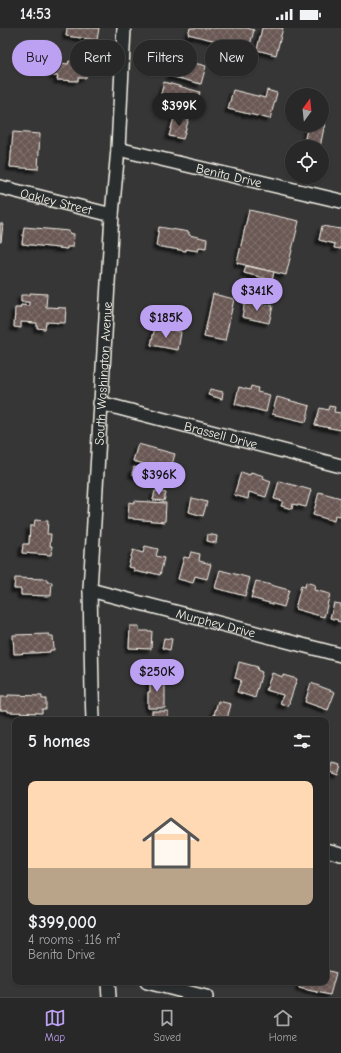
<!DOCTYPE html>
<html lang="en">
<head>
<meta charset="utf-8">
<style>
  :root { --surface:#292828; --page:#353434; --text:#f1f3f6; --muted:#a5a6a8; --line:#454445; --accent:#bca0f2 }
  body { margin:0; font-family:"Comic Neue",sans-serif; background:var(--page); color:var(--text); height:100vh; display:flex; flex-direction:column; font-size:15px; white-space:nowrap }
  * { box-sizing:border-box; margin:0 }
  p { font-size:13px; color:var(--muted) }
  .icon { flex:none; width:22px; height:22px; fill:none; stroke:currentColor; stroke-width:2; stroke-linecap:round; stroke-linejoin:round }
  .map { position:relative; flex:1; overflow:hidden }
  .drawer { position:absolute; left:12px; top:689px; width:317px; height:268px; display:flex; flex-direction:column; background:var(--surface); border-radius:8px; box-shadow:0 1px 3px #0004,0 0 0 1px var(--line) }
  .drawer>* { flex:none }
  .guide { position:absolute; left:12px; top:12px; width:317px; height:36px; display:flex; gap:8px }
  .needle { width:26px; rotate:15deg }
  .buttons { position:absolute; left:285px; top:60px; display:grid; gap:8px }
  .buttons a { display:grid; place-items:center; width:44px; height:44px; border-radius:50%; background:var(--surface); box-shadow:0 1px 3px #0004,0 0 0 1px var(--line); font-size:20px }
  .price { position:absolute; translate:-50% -34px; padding:0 9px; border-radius:14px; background:var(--accent); color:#111; font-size:13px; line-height:26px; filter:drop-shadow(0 1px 2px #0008) }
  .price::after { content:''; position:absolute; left:50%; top:24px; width:12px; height:9px; margin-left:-6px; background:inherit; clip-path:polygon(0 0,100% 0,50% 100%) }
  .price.on { background:#222; color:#fff }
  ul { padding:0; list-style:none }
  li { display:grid; align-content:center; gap:8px; height:212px; padding:0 16px }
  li+li { border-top:1px solid var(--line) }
  li span { display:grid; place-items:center; height:124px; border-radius:8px; color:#555 }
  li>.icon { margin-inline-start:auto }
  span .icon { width:72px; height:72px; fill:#fffc; stroke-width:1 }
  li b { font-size:17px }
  h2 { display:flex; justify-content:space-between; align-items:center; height:48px; padding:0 16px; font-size:17px }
  .tag { padding:0 14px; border-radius:18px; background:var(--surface); box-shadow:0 1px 3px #0004,0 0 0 1px var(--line); font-size:14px; line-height:36px }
  .tag.on { background:var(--accent); color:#111 }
  .status { display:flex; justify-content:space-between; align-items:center; height:28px; padding:0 20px; background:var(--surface); direction:ltr }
  .status svg { height:11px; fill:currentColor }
  .menu { display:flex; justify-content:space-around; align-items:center; height:56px; border-top:1px solid var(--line); background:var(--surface); font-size:11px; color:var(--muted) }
  .menu a { display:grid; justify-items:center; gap:2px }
  .menu .on { color:var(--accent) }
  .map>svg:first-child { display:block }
  .building { fill:url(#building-cross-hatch); stroke:#f4f1e8; filter:url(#shadow) }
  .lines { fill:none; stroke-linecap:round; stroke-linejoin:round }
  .minor-casing { stroke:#f4f1e8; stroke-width:16 }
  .minor { stroke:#2a2d2e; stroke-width:13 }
  .labels { text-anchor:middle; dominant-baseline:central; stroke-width:4; stroke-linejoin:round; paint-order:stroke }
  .street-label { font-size:13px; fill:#f4f1e8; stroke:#2a2d2e }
</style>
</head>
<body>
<div class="status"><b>14:53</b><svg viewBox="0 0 49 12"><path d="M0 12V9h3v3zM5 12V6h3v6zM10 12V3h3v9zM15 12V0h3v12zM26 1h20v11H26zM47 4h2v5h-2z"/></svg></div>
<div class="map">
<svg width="341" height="969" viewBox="0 0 341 969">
  <defs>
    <pattern id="building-cross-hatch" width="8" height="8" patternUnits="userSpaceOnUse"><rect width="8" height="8" fill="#6a5954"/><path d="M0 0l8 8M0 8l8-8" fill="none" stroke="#80716d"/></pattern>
    <filter id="shadow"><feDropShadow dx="-3.5" dy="3.5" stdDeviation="1" flood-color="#0009"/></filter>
  </defs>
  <rect width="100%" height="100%" fill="#373636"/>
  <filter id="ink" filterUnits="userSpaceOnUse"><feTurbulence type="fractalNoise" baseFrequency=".025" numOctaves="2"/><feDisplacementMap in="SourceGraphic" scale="8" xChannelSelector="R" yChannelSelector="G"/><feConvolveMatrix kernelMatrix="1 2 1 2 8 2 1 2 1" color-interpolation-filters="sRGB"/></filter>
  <g filter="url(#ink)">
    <!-- building -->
    <g class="building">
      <path d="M 67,0 L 99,0 L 97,12 L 66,8 Z"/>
      <path d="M 190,0 L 247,0 L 254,2 L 249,21 L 188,6 Z"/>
      <path d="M 262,0 L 283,0 L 276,27 L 257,22 Z"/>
      <path d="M 175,30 L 206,38 L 201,56 L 170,48 Z"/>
      <path d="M 69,33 L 84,34 L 83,37 L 87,37 L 86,50 L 78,50 L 78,53 L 57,52 L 58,48 L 53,48 L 54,41 L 47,40 L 47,34 L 68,36 Z"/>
      <path d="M 164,54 L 200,64 L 196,80 L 160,70 Z"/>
      <path d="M 233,62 L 265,70 L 267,62 L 277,65 L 270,91 L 228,81 Z"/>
      <path d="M 175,86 L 189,90 L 183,111 L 169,108 Z"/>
      <path d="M 322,95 L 325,95 L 320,119 L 303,119 L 308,97 L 322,97 Z"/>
      <path d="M 13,104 L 40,106 L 38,141 L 10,139 Z"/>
      <path d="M 249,182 L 299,193 L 286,247 L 237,235 Z"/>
      <path d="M 0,196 L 3,196 L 1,214 L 0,214 Z"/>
      <path d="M 322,198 L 341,201 L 341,221 L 334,220 L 335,216 L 319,212 Z"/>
      <path d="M 24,199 L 69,203 L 69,205 L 74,206 L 73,219 L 67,219 L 67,221 L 22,216 Z"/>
      <path d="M 159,199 L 189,204 L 189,207 L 207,211 L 206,220 L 199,219 L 198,223 L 186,221 L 186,223 L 156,218 Z"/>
      <path d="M 246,238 L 274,244 L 272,252 L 244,245 Z"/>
      <path d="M 30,265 L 47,266 L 46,279 L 66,280 L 65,295 L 46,294 L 45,301 L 37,300 L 37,295 L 21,294 L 21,300 L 14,299 L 15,280 L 20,280 L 21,277 L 29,278 L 29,274 L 21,274 L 21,267 L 30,267 Z"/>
      <path d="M 213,266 L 234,271 L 225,313 L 204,309 Z"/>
      <path d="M 245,273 L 273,278 L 269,295 L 242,289 Z"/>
      <path d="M 155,299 L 181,304 L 178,322 L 151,317 Z"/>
      <path d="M 251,358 L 258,360 L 257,364 L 270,367 L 266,384 L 235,376 L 239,359 L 250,362 Z"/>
      <path d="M 210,361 L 223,364 L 222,371 L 208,367 Z"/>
      <path d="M 277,369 L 310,378 L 306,394 L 272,386 Z"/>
      <path d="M 329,378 L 335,379 L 334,384 L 341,385 L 341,402 L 315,397 L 320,380 L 328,382 Z"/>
      <path d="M 138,416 L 175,426 L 170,443 L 133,433 Z"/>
      <path d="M 134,439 L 140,441 L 138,448 L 132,446 Z"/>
      <path d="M 241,444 L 250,447 L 251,444 L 264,448 L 263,450 L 271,453 L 266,469 L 249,464 L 248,471 L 234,467 Z"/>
      <path d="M 279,453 L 311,462 L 306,479 L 293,476 L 292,481 L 281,478 L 283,473 L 274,471 Z"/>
      <path d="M 155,463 L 166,465 L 164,473 L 153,472 Z"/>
      <path d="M 319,464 L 341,470 L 341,488 L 335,487 L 334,493 L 313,487 Z"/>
      <path d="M 192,470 L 207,474 L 203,488 L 189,484 Z"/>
      <path d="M 134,473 L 166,475 L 165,494 L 133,491 L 133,490 L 128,490 L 129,474 L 134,475 Z"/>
      <path d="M 35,492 L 48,493 L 47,506 L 51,506 L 50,518 L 52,518 L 51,527 L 22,525 L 23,516 L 29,516 L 30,498 L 34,498 Z"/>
      <path d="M 208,506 L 217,508 L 216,515 L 207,513 Z"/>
      <path d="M 145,518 L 158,521 L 156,528 L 164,530 L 160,547 L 148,544 L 148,546 L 134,543 L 134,540 L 128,539 L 133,522 L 143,525 Z"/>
      <path d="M 191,524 L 200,526 L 199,533 L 211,536 L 207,551 L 195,548 L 193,555 L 178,551 L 184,529 L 189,530 Z"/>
      <path d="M 220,542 L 250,550 L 245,568 L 215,560 Z"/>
      <path d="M 15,550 L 47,551 L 47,554 L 52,554 L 51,568 L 21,567 L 21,561 L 14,561 Z"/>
      <path d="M 256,553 L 289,562 L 284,579 L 251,570 Z"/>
      <path d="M 306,554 L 315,557 L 314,562 L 330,566 L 324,589 L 295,581 L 301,558 L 305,559 Z"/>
      <path d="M 334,575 L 341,576 L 341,594 L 337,593 L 338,592 L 330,590 Z"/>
      <path d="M 130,598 L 139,598 L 139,603 L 152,603 L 151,621 L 129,620 Z"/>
      <path d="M 49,606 L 50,608 L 53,608 L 54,622 L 50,622 L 50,624 L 14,626 L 13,607 Z"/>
      <path d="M 164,610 L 172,611 L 170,622 L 162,620 Z"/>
      <path d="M 239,634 L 258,639 L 257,642 L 262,644 L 255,670 L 237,664 L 241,652 L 235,650 Z"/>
      <path d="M 272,645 L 283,649 L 283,647 L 297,651 L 288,678 L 280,676 L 283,667 L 266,662 Z"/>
      <path d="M 150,649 L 165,649 L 165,680 L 148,680 L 148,664 L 150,664 Z"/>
      <path d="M 311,655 L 335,664 L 328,682 L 305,674 Z"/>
      <path d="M 8,667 L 42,668 L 42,671 L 46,671 L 46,681 L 42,681 L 42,685 L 8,684 L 8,682 L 0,682 L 0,669 L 8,669 Z"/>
      <path d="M 218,673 L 231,676 L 227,691 L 214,687 Z"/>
      <rect x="152" y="683" width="16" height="9"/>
      <path d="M 333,735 L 341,737 L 338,747 L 330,744 Z"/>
      <path d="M 326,942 L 336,945 L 330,967 L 299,960 L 300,954 L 326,954 Z"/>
    </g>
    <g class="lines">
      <!-- minor casing -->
      <g class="minor-casing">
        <g id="minor">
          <path id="s1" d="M 118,121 L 341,173"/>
          <path id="s2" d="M 0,159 L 112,187"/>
          <path id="s3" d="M 100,375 L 341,438"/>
          <path id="s4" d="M 90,562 L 341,627"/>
          <path id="s5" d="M 93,692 L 92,662 L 90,562 L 112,187 L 118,121 L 124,0"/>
          <path d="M 326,822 L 341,826"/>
          <path d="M 108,954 L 109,969"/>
          <path d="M 147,954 L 206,969"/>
        </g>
      </g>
      <!-- minor -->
      <use href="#minor" class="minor"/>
    </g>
  </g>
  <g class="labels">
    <!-- street labels -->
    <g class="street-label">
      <text stroke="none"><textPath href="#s1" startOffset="114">Benita Drive</textPath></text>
      <text stroke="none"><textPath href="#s2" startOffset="58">Oakley Street</textPath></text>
      <text stroke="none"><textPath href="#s5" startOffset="347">South Washington Avenue</textPath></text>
      <text stroke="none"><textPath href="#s3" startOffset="125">Brassell Drive</textPath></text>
      <text stroke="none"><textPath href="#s4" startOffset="130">Murphey Drive</textPath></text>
    </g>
  </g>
</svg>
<div class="buttons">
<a><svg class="needle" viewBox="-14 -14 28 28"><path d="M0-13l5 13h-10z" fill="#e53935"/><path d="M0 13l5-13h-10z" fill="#a5a6a8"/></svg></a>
<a><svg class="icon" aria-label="locate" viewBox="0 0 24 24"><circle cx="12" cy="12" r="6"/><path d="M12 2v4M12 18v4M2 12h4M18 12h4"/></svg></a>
</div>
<b class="price on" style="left:179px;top:99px">$399K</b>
<b class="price" style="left:257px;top:284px">$341K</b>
<b class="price" style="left:166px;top:311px">$185K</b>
<b class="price" style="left:159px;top:468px">$396K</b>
<b class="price" style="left:157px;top:665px">$250K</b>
<div class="guide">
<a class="tag on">Buy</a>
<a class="tag">Rent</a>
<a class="tag">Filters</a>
<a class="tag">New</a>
</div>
<section class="drawer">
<h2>5 homes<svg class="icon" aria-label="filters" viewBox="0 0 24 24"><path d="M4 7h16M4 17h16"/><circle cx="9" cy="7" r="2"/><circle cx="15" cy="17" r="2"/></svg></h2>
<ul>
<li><span style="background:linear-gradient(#ffd9b3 70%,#b9a48a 0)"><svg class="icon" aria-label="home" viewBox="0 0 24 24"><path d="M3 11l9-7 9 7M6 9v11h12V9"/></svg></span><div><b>$399,000</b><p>4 rooms · 116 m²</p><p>Benita Drive</p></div></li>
</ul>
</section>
</div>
<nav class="menu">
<a class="on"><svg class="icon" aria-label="map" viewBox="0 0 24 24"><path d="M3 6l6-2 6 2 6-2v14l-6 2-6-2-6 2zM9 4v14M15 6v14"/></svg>Map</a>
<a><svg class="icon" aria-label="saved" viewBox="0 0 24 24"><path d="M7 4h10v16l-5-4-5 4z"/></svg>Saved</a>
<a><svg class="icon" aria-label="home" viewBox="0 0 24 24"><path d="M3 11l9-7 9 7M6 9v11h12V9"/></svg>Home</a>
</nav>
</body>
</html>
